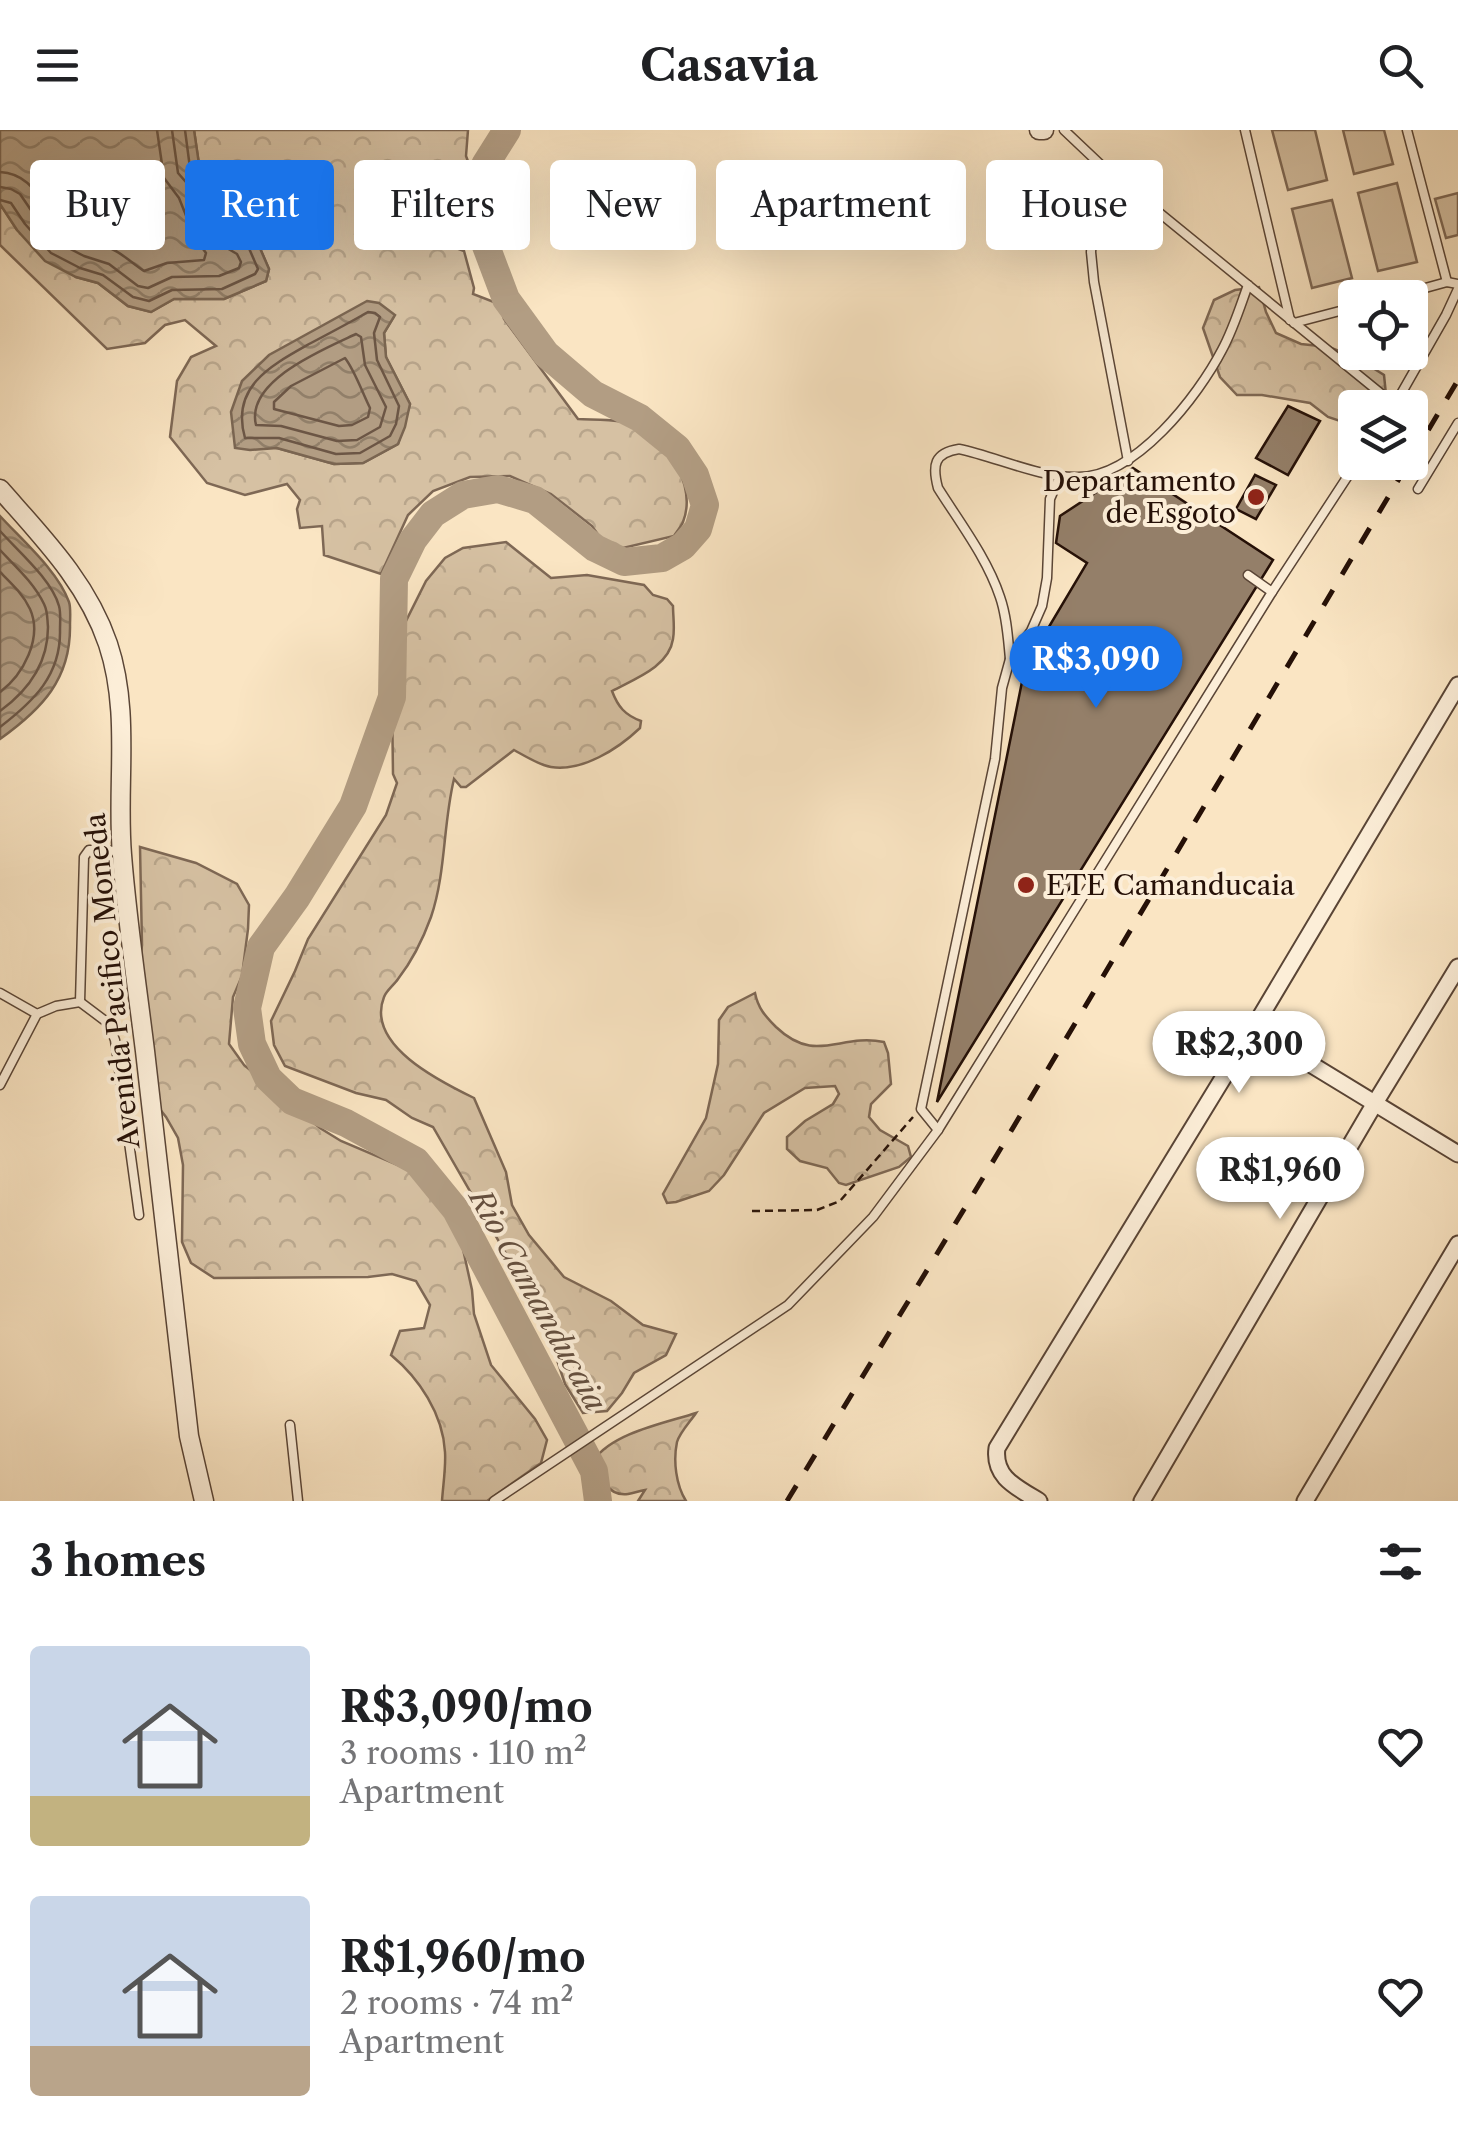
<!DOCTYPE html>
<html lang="en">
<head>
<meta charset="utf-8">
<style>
  :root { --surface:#fff; --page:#f2f2f2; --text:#202124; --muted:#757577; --accent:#1a73e8 }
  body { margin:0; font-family:"Libre Caslon Text",serif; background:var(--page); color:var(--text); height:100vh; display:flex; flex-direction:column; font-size:38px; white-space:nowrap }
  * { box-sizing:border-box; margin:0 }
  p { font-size:32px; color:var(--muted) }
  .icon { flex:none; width:55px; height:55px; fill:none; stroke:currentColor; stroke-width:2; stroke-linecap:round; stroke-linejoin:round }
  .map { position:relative; height:1371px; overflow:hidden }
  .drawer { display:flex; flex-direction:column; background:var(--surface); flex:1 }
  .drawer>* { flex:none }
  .guide { position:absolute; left:30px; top:30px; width:1400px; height:90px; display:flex; gap:20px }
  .controls { position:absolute; left:1338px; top:150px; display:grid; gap:20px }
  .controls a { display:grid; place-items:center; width:90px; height:90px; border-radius:10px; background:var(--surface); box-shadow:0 10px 40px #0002; font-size:50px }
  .price { position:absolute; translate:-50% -85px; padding:0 22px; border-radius:35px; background:#fff; color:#222; font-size:32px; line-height:65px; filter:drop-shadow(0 2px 5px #0008) }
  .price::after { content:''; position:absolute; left:50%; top:60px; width:30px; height:22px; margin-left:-15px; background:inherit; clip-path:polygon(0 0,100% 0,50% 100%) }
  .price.active { background:var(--accent); color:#fff }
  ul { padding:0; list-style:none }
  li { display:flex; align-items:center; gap:30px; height:250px; padding:0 30px }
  li span { display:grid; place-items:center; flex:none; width:280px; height:200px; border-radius:10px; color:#555 }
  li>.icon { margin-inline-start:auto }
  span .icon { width:120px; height:120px; fill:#fffc; stroke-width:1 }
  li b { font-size:42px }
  h2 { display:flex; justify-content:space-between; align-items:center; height:120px; padding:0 30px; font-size:42px }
  .tag { padding:0 35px; border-radius:10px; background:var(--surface); box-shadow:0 10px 40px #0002; font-size:35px; line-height:90px }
  .tag.active { background:var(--accent); color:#fff }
  header { display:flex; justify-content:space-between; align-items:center; height:130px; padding:0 30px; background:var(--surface); font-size:45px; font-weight:700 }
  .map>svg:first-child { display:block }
  .forest { fill:url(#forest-crowns); stroke:#7e6855; stroke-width:2.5; fill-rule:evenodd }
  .pitch { fill:#d6c1a3; stroke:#7e6855; stroke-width:2.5 }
  .water { fill:url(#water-waves); stroke:#7a6551; stroke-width:2.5 }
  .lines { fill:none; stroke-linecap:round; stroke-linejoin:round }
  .shore { stroke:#6c5645; stroke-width:2.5 }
  .river { stroke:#b29d83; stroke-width:28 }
  .building { fill:#947f69; stroke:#251007; stroke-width:2.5 }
  .service-casing { stroke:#5a4536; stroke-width:11 }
  .minor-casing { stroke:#5a4536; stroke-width:19 }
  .tertiary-casing { stroke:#5a4536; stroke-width:21 }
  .path { stroke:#251007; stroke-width:2.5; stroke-dasharray:8 5; stroke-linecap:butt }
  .service { stroke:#fceed8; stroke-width:8 }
  .minor { stroke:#fceed8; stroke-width:15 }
  .tertiary { stroke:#fceed8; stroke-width:18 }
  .rail { stroke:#251007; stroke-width:5; stroke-dasharray:18 18; stroke-linecap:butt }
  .poi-dot { fill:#8f2418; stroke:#fceed8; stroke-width:4 }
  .labels { text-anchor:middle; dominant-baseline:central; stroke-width:8; stroke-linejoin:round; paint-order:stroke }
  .poi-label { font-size:28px; fill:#251007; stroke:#fceed8; text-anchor:end }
  .street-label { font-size:28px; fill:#251007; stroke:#fceed8 }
  .water-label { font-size:30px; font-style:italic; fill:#644f3f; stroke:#fceed8 }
</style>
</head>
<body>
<header><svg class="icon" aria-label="menu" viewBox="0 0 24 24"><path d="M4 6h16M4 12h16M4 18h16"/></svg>Casavia<svg class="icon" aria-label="search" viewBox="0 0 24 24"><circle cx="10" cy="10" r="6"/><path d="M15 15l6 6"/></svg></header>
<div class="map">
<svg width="1458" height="1371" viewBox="0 0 1458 1371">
  <defs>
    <pattern id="forest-crowns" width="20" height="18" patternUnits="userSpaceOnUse" patternTransform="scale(2.5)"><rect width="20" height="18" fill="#d6c1a3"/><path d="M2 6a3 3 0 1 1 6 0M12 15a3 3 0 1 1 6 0" fill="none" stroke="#b8a58b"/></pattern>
    <pattern id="water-waves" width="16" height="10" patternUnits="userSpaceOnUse" patternTransform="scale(2.5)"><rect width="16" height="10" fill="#b29d83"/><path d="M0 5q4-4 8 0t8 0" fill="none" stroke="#917f69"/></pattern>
  </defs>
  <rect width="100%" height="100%" fill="#fae5c3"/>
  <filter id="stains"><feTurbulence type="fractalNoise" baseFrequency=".002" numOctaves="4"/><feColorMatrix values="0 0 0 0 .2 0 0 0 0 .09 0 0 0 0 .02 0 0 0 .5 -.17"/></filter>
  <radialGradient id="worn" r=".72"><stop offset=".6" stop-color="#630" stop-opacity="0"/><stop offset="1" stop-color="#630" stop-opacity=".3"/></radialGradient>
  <!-- forest -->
  <g class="forest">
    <path d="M 194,0 L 468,0 L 466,26 L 476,53 L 476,69 L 450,98 L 451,116 L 464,121 L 474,158 L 473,164 L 499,174 L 504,189 L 578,289 C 593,290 628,289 641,296 C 671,312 696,359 683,392 C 681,397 677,401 674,406 L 623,418 L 604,413 L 592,396 L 551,364 L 510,346 L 470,347 L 433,361 L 408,385 L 381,444 L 324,425 L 322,396 L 300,398 L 297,379 L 300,370 L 287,354 L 245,365 L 207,353 L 170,307 L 177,251 L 191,227 L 216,216 L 185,190 L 165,195 L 145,213 L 107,219 L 0,115 L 0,74 L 17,100 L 76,147 L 98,153 L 128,176 L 151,182 L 174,169 L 224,169 L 266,151 L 269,139 L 256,109 L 229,93 L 211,46 L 199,35 ZM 394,186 L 384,203 L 386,227 L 410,274 L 398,314 L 363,333 L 334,334 L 277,318 Z"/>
    <path d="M 1259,157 L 1266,182 L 1276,203 L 1301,214 L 1329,217 L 1357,228 L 1384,245 L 1387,274 L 1386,277 L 1355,278 L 1355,295 L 1352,295 L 1328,287 L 1310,273 L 1262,265 L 1237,265 L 1220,247 L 1203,198 L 1214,170 L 1235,160 Z"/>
    <path d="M 506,412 L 551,448 L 587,445 L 644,455 L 653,465 L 667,469 L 673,476 C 673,486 675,499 673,509 C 669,537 634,549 612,561 C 618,577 625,585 641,591 L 640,598 C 618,619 582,642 551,637 C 539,635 525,626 514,620 L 466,657 L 461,657 L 454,649 C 443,694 446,743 431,787 C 423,809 412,831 398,849 C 394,855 386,861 384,867 C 365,915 441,952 474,968 L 506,1042 L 512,1075 L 529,1105 L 564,1147 L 611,1171 L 643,1195 L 676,1204 L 666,1225 L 634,1243 L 622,1263 L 607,1281 L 583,1283 L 565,1254 L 554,1221 L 534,1179 L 525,1152 L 505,1122 L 433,997 L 412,988 L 386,970 L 356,963 L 285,936 L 274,915 L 271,891 L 295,841 L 308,809 L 386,685 L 397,653 L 393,644 L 392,569 L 404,495 L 426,451 L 445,428 L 463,418 Z"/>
    <path d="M 140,717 L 196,733 L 237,754 L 249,775 L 248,799 L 242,846 L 233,867 L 229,914 L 244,935 L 320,998 L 341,1011 L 405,1038 L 423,1053 L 452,1089 L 461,1110 L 472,1160 L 474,1184 L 491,1235 L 535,1289 L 547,1310 L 541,1333 L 487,1371 L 442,1371 C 443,1355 446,1338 445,1322 C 443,1284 419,1248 391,1225 L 400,1201 L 424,1198 L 430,1175 L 416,1151 L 392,1144 L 368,1147 L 214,1148 L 191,1133 L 182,1112 L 183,1035 L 178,1008 L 166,987 L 152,969 L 138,848 L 142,815 Z"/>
    <path d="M 755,863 C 758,878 765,886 776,897 C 816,935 839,903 884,912 L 888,923 L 891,954 L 871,974 L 869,987 L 880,1000 L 908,1016 L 911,1027 L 899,1037 L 846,1055 L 839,1053 L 827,1038 L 800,1031 L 787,1019 L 787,1007 L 805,991 L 833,974 L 839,964 L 835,956 L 805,958 L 764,983 L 724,1045 L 709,1061 L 676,1072 L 667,1073 L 663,1064 L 706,988 L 718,934 L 719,890 L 728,877 Z"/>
    <path d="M 696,1283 C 690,1292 680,1302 677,1312 C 673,1331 676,1355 686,1371 L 638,1371 L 645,1360 C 639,1361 634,1363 628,1364 C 608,1367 598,1346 594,1330 C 612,1303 665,1293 696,1283 Z"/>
  </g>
  <!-- pitch -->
  <g class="pitch">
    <path d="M 1272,0 L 1315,0 L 1327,50 L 1288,60 Z"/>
    <path d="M 1343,0 L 1384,0 L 1393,34 L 1354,44 Z"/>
    <path d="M 1397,53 L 1417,132 L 1378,141 L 1358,63 Z"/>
    <path d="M 1458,63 L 1458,105 L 1446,108 L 1435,69 Z"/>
    <path d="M 1332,70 L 1352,148 L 1312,158 L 1292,79 Z"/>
  </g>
  <!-- water -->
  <g class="water">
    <path d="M 0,0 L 194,0 L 199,34 L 211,46 L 229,93 L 256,109 L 269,139 L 266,151 L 224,169 L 174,169 L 151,182 L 128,176 L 98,153 L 76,147 L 45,131 L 17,100 L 0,74 Z"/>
    <path d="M 367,171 L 379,173 L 395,185 L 384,203 L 386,227 L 410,274 L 405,297 L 398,314 L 363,333 L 334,334 L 277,318 L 250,320 L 235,318 L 231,282 L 242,251 L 269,225 Z"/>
    <path d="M 0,386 C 22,410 58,441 69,472 C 71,478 70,488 70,495 C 71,549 42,579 0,609 Z"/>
  </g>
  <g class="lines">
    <!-- shore -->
    <g class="shore">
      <path d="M 0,42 C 37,44 42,81 68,101 C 81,111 97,113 112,119 C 123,124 133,134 144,141 L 167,133 L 204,130 L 206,123 L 195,108 L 179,68 L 164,48 L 157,0"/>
      <path d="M 0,57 L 11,59 L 20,64 L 35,86 L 59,113 L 84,126 L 109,134 L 138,156 L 148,158 L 172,147 L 219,146 L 239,138 L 241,132 L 237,124 L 215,111 L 209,104 L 192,59 L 178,43 L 172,0"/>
      <path d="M 0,70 L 11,73 L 25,94 L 51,123 L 80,138 L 103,145 L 133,167 L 149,171 L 172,160 L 222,159 L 255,144 L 258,139 L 248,116 L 220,97 L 203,52 L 190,38 L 185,0"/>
      <path d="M 368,182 L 375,183 L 380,187 L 374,203 L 377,230 L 399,276 L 396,294 L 390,306 L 360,323 L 336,324 L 279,308 L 245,308 C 230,256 272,235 311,213 C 330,203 349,193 368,182 Z"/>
      <path d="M 356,204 L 361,207 L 365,235 L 386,277 L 380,297 L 357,310 L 337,311 L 281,296 L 256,295 C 245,251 324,219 356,204 Z"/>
      <path d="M 345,228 C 355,241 362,262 370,278 L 368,287 L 352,295 L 339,296 L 274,279 L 274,272 L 291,256 Z"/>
      <path d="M 0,401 C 18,421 52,450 59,476 C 61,483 60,492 60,500 C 61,545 34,571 0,597"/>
      <path d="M 0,420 C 16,437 34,453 44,474 C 48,482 47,488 48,497 C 48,533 29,560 0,581"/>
      <path d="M 0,442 C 11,453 23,464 30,479 C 43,508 23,545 0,562"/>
    </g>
    <!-- river -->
    <path class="river" d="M 507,0 L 485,35 L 483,108 L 506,169 L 546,224 L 593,264 L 640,288 L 677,318 L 695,345 L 705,375 L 698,399 L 683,416 L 662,428 L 624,432 L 595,418 L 535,370 L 498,359 L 463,365 L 433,384 L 413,410 L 394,449 L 392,567 L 353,676 L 297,767 L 261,817 L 247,878 L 252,914 L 268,948 L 292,971 L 346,993 L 416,1031 L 456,1080 L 594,1341 L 598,1371"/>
  </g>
  <!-- building -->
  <g class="building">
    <path d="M 1288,276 L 1320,291 L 1288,345 L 1256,328 Z"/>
    <path d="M 1133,338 L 1273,430 L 937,972 L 1025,537 L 1087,433 L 1056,413 L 1060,386 Z"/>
    <path d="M 1255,345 L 1276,355 L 1256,389 L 1236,379 Z"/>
  </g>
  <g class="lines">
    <!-- service casing -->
    <g class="service-casing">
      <g id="service">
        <path d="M 1064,0 L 1102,36 L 1395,275"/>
        <path d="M 1245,0 L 1290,190"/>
        <path d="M 1407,0 L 1447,152"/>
        <path d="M 1102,36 L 1093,97 L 1091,122 L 1094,152 L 1128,331"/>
        <path d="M 1389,168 L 1447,152 L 1458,154"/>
        <path d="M 1294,193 L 1355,177"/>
        <path d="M 1393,278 L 1446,185 L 1458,159"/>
        <path d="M 1418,359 L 1458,293"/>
        <path d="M 1272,462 L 1357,332"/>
        <path d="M 1010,529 C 1008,509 1007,487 1000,467 C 987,428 960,393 938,358 C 932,335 934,323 959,319 C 997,327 1040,348 1078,347 C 1136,347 1198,266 1222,220 C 1233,200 1240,177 1248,155"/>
        <path d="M 0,863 L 37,884"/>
        <path d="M 80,872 L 108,893 L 115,910 L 139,1085"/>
        <path d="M 0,955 L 37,884 L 56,876 L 80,872 L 84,727 L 89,720 L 121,721"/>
        <path d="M 938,1000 L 921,979 L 995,629 L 1002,558 L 1010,529 L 1031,501 L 1042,476 L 1047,448 L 1050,369 L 1060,346"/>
        <path d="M 290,1295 L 298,1371"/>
        <path d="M 494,1371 L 788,1175 L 873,1087 L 938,1000 L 1272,462 L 1248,445"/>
      </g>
    </g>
    <!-- minor casing -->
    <g class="minor-casing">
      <g id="minor">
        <path d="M 1253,899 L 1458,1024"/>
        <path d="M 1039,1371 C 1016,1357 993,1347 997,1318 L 1253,899 L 1458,555"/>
        <path d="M 1142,1371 L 1375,973 L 1458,837"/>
        <path d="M 1305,1371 L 1458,1114"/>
      </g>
    </g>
    <!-- tertiary casing -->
    <g class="tertiary-casing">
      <g id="tertiary">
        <path d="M 1039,0 L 1044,0"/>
        <path d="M 0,359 C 42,407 87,452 108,514 C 131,583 116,654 122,725 C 127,790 137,856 145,921 C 160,1049 174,1178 189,1306 L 204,1371"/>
      </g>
    </g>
    <!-- path -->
    <path class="path" d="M 752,1081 L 817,1080 L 840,1071 L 913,987"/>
    <!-- service -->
    <use href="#service" class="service"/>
    <!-- minor -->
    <use href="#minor" class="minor"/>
    <!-- tertiary -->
    <use href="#tertiary" class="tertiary"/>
    <!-- rail -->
    <g class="rail">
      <path d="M 1410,331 L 1458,250"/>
      <path d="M 787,1371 L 989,1038 L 1409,332"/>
    </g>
  </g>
  <!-- markers -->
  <g class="poi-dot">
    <circle cx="1256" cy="367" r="10"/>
    <circle cx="1026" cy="755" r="10"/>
  </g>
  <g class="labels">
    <!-- poi labels -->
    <g class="poi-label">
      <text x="1236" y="351">Departamento<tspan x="1236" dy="32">de Esgoto</tspan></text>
      <text x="1046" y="755" text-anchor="start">ETE Camanducaia</text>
    </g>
    <!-- street labels -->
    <g class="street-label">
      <text transform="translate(112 851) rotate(-96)">Avenida Pacifico Moneda</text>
    </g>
    <!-- water labels -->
    <g class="water-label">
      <text transform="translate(538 1170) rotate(61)">Rio Camanducaia</text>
    </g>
  </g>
  <rect width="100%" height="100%" filter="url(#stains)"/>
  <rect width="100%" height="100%" fill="url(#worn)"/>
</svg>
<div class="controls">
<a><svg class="icon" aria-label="locate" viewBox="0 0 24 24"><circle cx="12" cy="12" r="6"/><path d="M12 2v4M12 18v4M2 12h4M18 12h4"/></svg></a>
<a><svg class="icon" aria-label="layers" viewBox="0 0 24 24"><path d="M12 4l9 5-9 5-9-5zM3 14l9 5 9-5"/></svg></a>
</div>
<b class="price active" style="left:1096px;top:581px">R$3,090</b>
<b class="price" style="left:1239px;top:966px">R$2,300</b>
<b class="price" style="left:1280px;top:1092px">R$1,960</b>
<div class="guide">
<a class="tag">Buy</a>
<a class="tag active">Rent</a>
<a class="tag">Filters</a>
<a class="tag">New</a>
<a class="tag">Apartment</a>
<a class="tag">House</a>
</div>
</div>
<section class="drawer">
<h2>3 homes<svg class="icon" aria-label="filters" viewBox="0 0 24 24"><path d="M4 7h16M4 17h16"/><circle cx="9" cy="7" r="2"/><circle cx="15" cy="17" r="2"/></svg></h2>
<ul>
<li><span style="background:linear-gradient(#c9d6e8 75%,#c2b280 0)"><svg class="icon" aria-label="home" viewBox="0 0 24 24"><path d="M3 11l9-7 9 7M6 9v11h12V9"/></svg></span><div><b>R$3,090/mo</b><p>3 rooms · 110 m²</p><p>Apartment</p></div><svg class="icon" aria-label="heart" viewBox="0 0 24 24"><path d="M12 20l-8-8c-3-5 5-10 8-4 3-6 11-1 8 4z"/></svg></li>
<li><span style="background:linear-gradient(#c9d6e8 75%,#b9a48a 0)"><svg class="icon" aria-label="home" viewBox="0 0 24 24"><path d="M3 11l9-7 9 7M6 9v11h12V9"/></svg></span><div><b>R$1,960/mo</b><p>2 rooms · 74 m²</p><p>Apartment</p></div><svg class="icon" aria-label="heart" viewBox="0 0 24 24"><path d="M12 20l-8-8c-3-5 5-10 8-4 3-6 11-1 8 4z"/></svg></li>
</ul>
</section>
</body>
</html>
